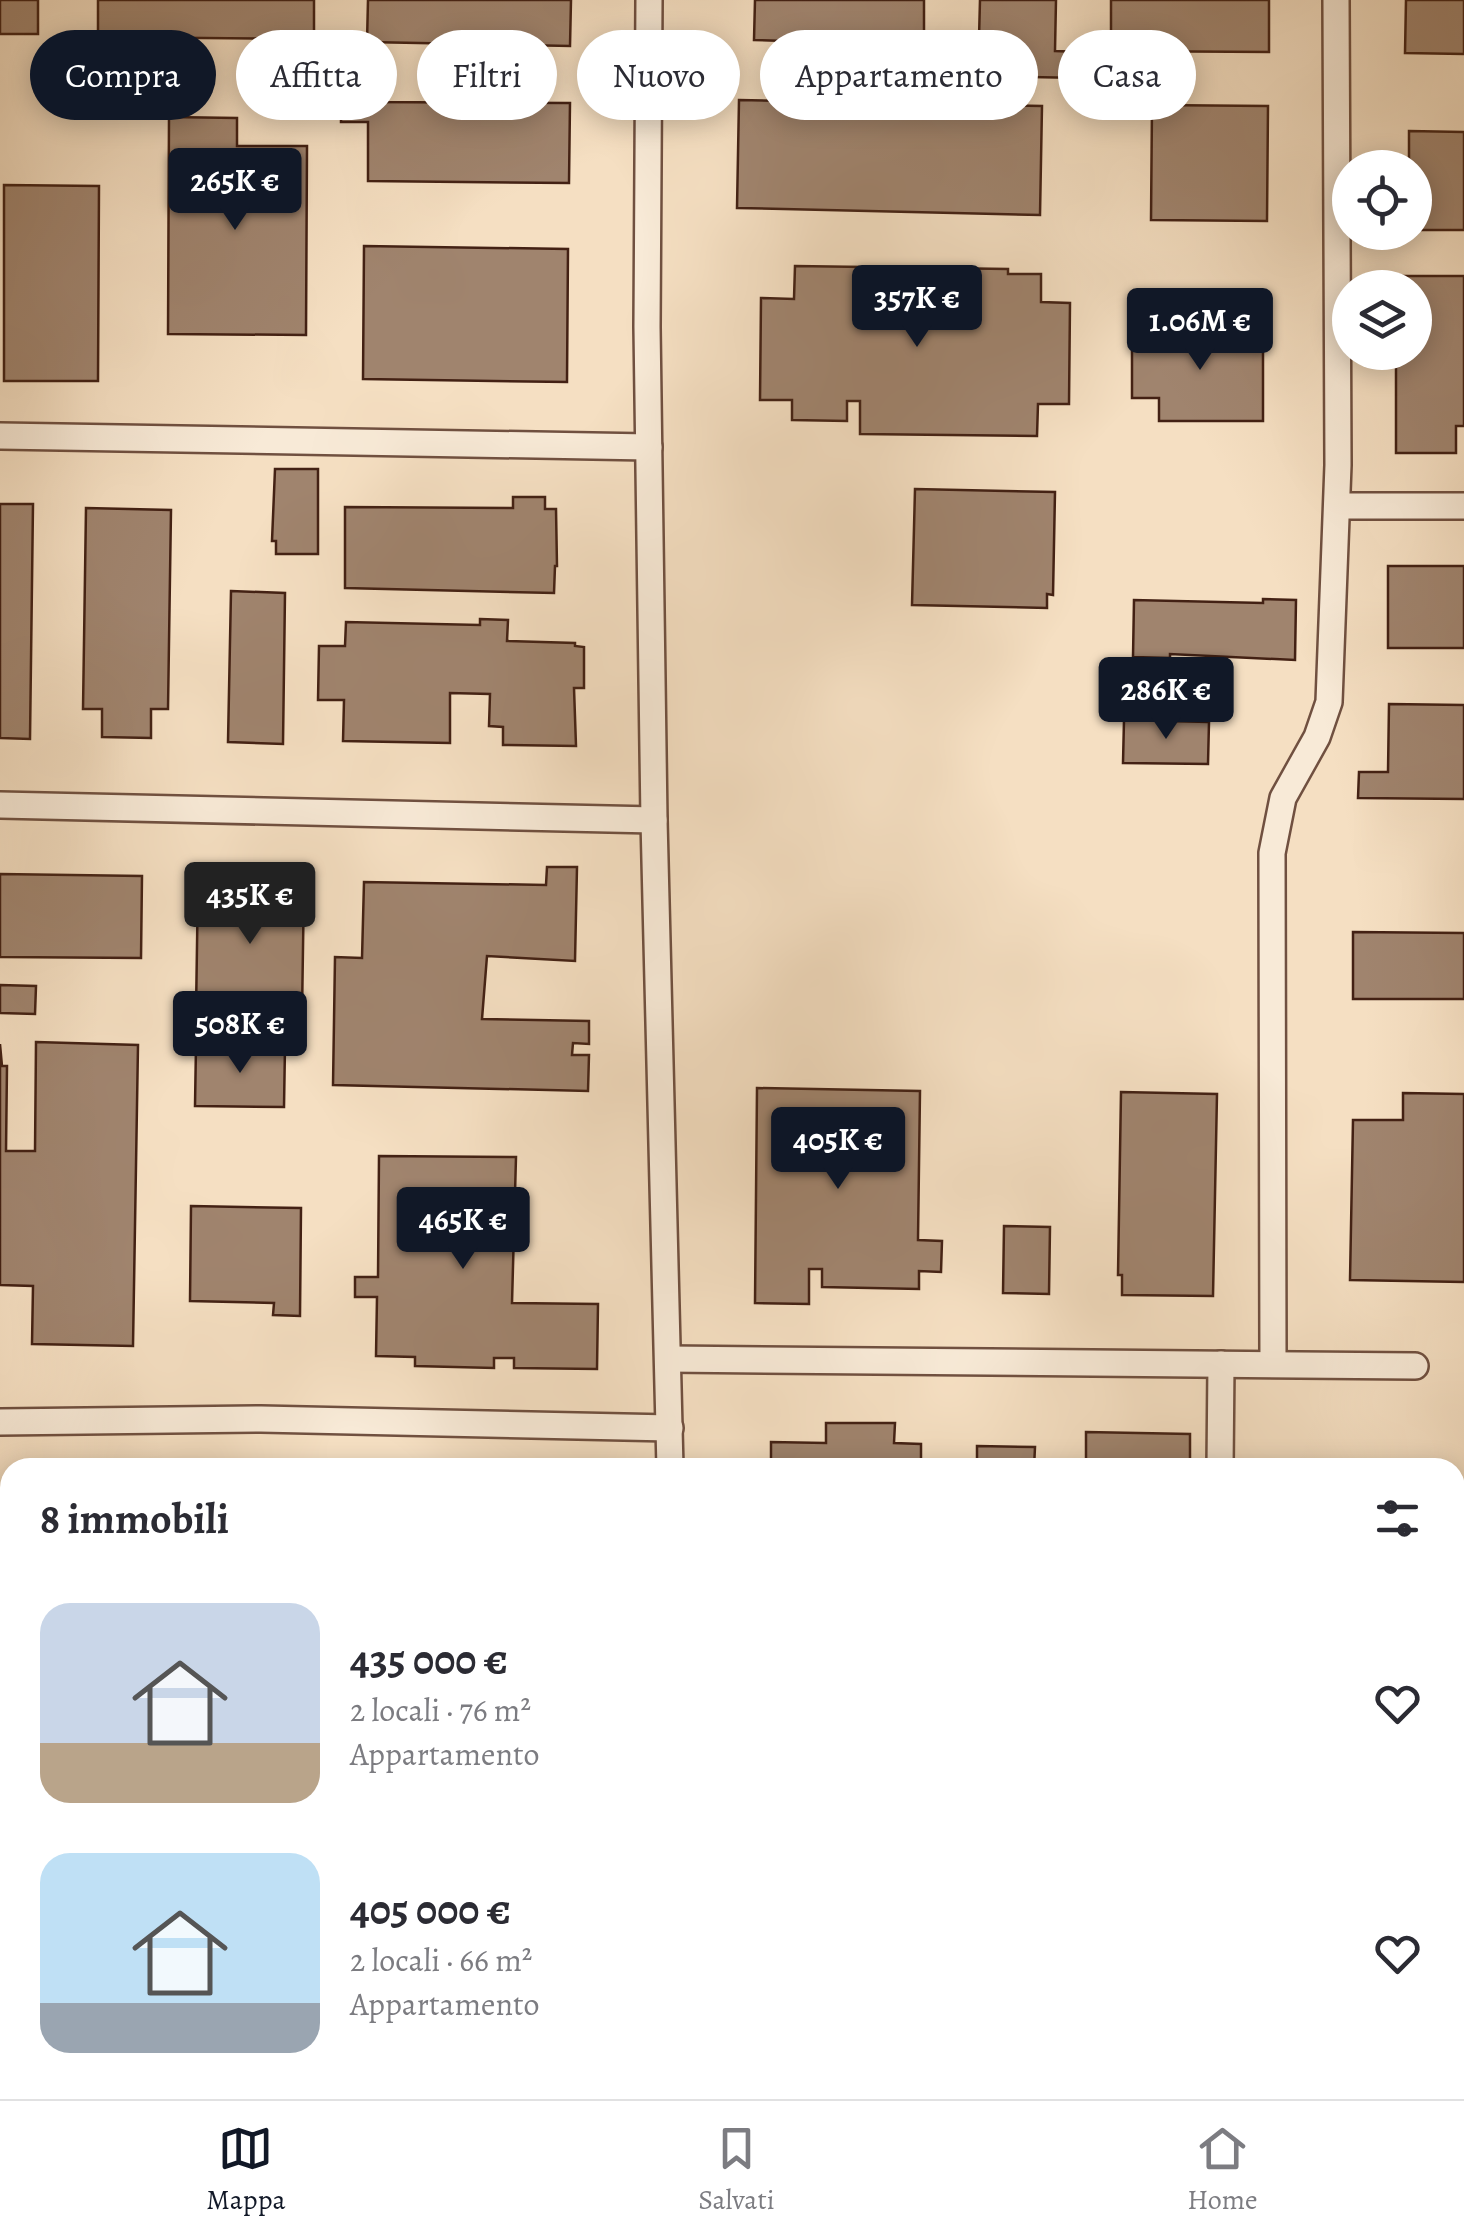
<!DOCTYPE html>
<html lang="it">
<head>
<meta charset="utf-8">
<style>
  :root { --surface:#fff; --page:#f2f2f3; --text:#2b2b33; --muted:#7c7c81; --line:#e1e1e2; --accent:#111827 }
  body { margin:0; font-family:Alegreya,serif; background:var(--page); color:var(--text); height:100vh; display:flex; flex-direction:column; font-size:38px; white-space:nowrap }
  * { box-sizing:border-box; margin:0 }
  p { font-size:32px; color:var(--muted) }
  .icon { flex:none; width:55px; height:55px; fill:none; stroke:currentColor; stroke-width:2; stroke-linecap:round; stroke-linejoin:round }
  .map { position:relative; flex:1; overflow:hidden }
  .details { position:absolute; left:0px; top:1458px; width:1465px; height:642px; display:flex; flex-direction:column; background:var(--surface); border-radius:30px 30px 0 0; box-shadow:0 5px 25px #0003 }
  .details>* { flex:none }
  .guide { position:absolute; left:30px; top:30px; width:1405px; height:90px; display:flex; gap:20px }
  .buttons { position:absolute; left:1332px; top:150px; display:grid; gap:20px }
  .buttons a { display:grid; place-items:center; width:100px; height:100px; border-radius:50%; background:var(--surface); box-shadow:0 5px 25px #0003; font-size:50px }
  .price { position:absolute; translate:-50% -85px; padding:0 22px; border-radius:10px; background:var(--accent); color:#fff; font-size:32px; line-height:65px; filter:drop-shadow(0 2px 5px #0008) }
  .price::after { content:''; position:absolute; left:50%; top:60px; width:30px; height:22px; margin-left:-15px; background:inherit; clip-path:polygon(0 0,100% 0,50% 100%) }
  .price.active { background:#222; color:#fff }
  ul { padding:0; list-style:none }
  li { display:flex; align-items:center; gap:30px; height:250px; padding:0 40px }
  li span { display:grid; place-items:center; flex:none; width:280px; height:200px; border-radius:30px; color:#555 }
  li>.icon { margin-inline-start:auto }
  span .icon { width:120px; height:120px; fill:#fffc; stroke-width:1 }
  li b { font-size:42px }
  h2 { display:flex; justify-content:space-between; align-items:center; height:120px; padding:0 40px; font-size:42px }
  .tag { padding:0 35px; border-radius:45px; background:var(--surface); box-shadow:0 5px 25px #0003; font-size:35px; line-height:90px }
  .tag.active { background:var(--accent); color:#fff }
  .dock { display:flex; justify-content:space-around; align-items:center; height:140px; border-top:2px solid var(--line); background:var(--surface); font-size:28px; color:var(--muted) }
  .dock a { display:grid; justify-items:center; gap:5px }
  .dock .active { color:var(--accent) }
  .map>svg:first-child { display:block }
  .green { fill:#d7bfa4; stroke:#8d705c; stroke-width:2.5 }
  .building { fill:#a0846e; stroke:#432114; stroke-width:2.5 }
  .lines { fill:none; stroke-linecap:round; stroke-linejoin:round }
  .minor-casing { stroke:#705040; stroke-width:30 }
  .minor { stroke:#f8ead7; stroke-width:25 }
</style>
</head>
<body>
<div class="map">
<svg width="1464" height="2099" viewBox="0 0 1464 2099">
  <rect width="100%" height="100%" fill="#f5dfc2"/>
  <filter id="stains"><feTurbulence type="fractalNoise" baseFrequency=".002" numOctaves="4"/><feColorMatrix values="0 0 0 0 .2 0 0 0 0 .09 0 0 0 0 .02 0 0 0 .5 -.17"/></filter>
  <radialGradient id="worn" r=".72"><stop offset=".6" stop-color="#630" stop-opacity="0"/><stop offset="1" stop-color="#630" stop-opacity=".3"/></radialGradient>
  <!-- green -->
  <rect class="green" x="405" y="2090" width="256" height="9"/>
  <!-- building -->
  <g class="building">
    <rect x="0" y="0" width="38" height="34"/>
    <path d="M 98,0 L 314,0 L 314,39 L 98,37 Z"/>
    <path d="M 368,0 L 571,0 L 570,46 L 367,42 Z"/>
    <path d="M 755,0 L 924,0 L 924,47 L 785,45 L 785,41 L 754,40 Z"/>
    <path d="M 980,0 L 1056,0 L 1055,51 L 1083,52 L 1082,78 L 978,76 Z"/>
    <path d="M 1111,0 L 1269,0 L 1269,52 L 1111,51 Z"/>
    <path d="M 1406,0 L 1464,0 L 1464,54 L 1405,53 Z"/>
    <path d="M 341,99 L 366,99 L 366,102 L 570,103 L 569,183 L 368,181 L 368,122 L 341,122 Z"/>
    <path d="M 739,100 L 1042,106 L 1040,215 L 737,208 Z"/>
    <path d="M 1152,105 L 1268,106 L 1267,221 L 1151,220 Z"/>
    <path d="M 169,117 L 237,118 L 237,146 L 307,146 L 306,335 L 168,334 Z"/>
    <path d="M 1409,131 L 1464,132 L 1464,230 L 1415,230 L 1415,168 L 1409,168 Z"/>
    <path d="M 4,185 L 99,186 L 98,381 L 4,381 Z"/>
    <path d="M 364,246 L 568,249 L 567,382 L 363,379 Z"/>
    <path d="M 795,266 L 1008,269 L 1008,274 L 1041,274 L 1041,302 L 1070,303 L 1069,404 L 1038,404 L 1037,436 L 860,434 L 860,401 L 847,401 L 847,421 L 792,420 L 792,400 L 760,400 L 761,298 L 794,299 Z"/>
    <path d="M 1396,276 L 1464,276 L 1464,426 L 1456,426 L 1456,453 L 1396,453 L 1396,352 L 1415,352 L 1415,288 L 1396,288 Z"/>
    <path d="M 1132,329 L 1263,329 L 1263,421 L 1159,421 L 1159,398 L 1132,398 Z"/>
    <path d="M 275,469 L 318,469 L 318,554 L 276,554 L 276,541 L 272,541 Z"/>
    <path d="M 915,489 L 1055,492 L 1053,595 L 1047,594 L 1047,608 L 912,605 Z"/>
    <path d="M 513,497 L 545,497 L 545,509 L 556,509 L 557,566 L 555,566 L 554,593 L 345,588 L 345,507 L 513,508 Z"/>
    <path d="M 0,504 L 33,504 L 30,739 L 0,738 Z"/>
    <path d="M 86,508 L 171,510 L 168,709 L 151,709 L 151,738 L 102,737 L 102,709 L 83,709 Z"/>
    <rect x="1388" y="566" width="76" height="82"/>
    <path d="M 231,591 L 285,593 L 283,744 L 228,742 Z"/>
    <path d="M 1263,599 L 1296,600 L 1295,660 L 1170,654 L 1170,658 L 1133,657 L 1134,600 L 1263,603 Z"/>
    <path d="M 480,619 L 508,620 L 507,641 L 575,643 L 575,646 L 584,647 L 584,688 L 574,688 L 576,746 L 503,745 L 503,727 L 489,726 L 490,694 L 450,693 L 450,743 L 343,741 L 344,700 L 318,700 L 319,646 L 345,646 L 346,622 L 480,625 Z"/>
    <path d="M 1389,704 L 1464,705 L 1464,799 L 1358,798 L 1359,772 L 1388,772 Z"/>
    <path d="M 1124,720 L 1209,722 L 1208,764 L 1123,763 Z"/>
    <path d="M 547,867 L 577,867 L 575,961 L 487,956 L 482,1019 L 589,1021 L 589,1044 L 573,1043 L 572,1055 L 589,1055 L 588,1091 L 333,1085 L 335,957 L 362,958 L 364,882 L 546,885 Z"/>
    <path d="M 0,874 L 142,876 L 141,958 L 0,957 Z"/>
    <path d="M 198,880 L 304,882 L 302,1014 L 196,1012 Z"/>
    <path d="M 1353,932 L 1464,933 L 1464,999 L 1353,999 Z"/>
    <path d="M 0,985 L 36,986 L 35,1014 L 0,1013 Z"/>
    <path d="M 36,1042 L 138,1045 L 133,1346 L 32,1344 L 33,1286 L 0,1285 L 0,1044 L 2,1066 L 7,1066 L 6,1151 L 35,1151 Z"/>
    <path d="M 196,1045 L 285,1046 L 284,1107 L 195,1106 Z"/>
    <path d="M 757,1088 L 920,1091 L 918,1240 L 942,1241 L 941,1272 L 919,1271 L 919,1289 L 822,1287 L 822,1269 L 809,1269 L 809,1304 L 755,1303 Z"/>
    <path d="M 1121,1092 L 1217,1094 L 1213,1296 L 1122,1295 L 1122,1275 L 1118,1275 Z"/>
    <path d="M 1403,1093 L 1464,1094 L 1464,1282 L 1350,1280 L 1353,1120 L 1403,1120 Z"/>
    <path d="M 379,1156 L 516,1157 L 512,1303 L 598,1304 L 597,1369 L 514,1368 L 514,1358 L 494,1358 L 494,1368 L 415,1366 L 415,1357 L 376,1356 L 377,1297 L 355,1297 L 355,1277 L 378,1277 Z"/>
    <path d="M 191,1206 L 301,1208 L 300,1316 L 273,1315 L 274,1303 L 190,1301 Z"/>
    <path d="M 1004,1226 L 1050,1227 L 1049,1294 L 1003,1293 Z"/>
    <path d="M 826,1423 L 895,1423 L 894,1443 L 921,1444 L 921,1468 L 771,1468 L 771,1442 L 826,1443 Z"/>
    <path d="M 1086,1432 L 1190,1434 L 1190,1468 L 1086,1468 Z"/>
    <path d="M 977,1446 L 1035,1447 L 1034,1468 L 977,1468 Z"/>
    <rect x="1272" y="1464" width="46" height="4"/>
    <path d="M 1318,1464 L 1361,1465 L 1361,1468 L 1318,1468 Z"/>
    <path d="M 10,1503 L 10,1691 L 0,1691 L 0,1504 Z"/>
    <path d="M 1455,1534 L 1464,1535 L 1464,1618 L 1455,1618 Z"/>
    <path d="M 133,2090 L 224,2090 L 224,2099 L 125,2099 L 125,2092 Z"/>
    <path d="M 289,2090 L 374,2090 L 374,2099 L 290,2099 Z"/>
    <rect x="766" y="2090" width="184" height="9"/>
    <path d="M 988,2090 L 1148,2090 L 1152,2099 L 991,2099 Z"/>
    <rect x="1222" y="2090" width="132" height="9"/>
  </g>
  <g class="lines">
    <!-- minor casing -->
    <g class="minor-casing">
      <g id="minor">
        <path d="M 649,0 L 647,327 L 654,820 L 670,1468"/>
        <path d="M 0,436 L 649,447"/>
        <path d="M 1337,506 L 1464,506"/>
        <path d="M 0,805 L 654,820"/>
        <path d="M 668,1359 L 1415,1366"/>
        <path d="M 1273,1364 L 1272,853 L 1283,798 L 1317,737 L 1329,702 L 1338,465 L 1336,0"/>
        <path d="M 0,1422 L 261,1419 L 670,1428"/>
        <path d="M 1220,1468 L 1221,1364"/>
        <path d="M 1455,1972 L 1464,1972"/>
        <path d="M 681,2090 L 681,2099"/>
        <path d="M 1376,2090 L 1378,2099"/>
      </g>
    </g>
    <!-- minor -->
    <use href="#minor" class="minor"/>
  </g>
  <rect width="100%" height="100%" filter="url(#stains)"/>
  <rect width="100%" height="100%" fill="url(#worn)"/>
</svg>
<div class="buttons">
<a><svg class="icon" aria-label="locate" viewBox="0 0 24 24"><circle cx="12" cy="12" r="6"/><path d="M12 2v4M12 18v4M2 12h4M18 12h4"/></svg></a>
<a><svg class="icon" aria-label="layers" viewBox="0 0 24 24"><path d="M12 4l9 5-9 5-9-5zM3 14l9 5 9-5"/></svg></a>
</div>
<b class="price" style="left:235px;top:233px">265K €</b>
<b class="price" style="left:917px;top:350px">357K €</b>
<b class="price" style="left:1200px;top:373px">1.06M €</b>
<b class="price" style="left:1166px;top:742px">286K €</b>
<b class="price active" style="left:250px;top:947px">435K €</b>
<b class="price" style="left:240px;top:1076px">508K €</b>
<b class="price" style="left:838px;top:1192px">405K €</b>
<b class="price" style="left:463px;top:1272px">465K €</b>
<div class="guide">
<a class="tag active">Compra</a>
<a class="tag">Affitta</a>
<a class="tag">Filtri</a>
<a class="tag">Nuovo</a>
<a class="tag">Appartamento</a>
<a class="tag">Casa</a>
</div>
<section class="details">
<h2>8 immobili<svg class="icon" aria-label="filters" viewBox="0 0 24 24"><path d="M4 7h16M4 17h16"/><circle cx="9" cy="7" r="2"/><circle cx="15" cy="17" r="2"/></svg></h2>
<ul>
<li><span style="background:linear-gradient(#c9d6e8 70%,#b9a48a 0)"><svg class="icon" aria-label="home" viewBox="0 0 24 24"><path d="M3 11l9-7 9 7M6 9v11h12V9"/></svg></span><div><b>435 000 €</b><p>2 locali · 76 m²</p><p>Appartamento</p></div><svg class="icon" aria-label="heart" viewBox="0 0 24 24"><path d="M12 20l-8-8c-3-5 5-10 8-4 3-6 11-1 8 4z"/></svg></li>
<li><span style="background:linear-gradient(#bfe0f5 75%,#9aa5b1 0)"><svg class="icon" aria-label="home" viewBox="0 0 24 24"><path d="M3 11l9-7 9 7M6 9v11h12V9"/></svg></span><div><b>405 000 €</b><p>2 locali · 66 m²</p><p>Appartamento</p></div><svg class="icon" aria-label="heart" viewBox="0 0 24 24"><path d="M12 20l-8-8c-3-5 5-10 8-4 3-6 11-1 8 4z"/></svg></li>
</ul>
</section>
</div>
<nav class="dock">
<a class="active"><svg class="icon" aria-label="map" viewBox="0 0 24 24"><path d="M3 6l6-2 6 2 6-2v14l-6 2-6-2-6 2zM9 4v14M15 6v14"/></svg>Mappa</a>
<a><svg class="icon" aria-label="saved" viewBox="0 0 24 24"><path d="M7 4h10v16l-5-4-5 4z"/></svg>Salvati</a>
<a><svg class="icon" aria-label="home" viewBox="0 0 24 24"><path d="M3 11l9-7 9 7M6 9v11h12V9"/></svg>Home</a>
</nav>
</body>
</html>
